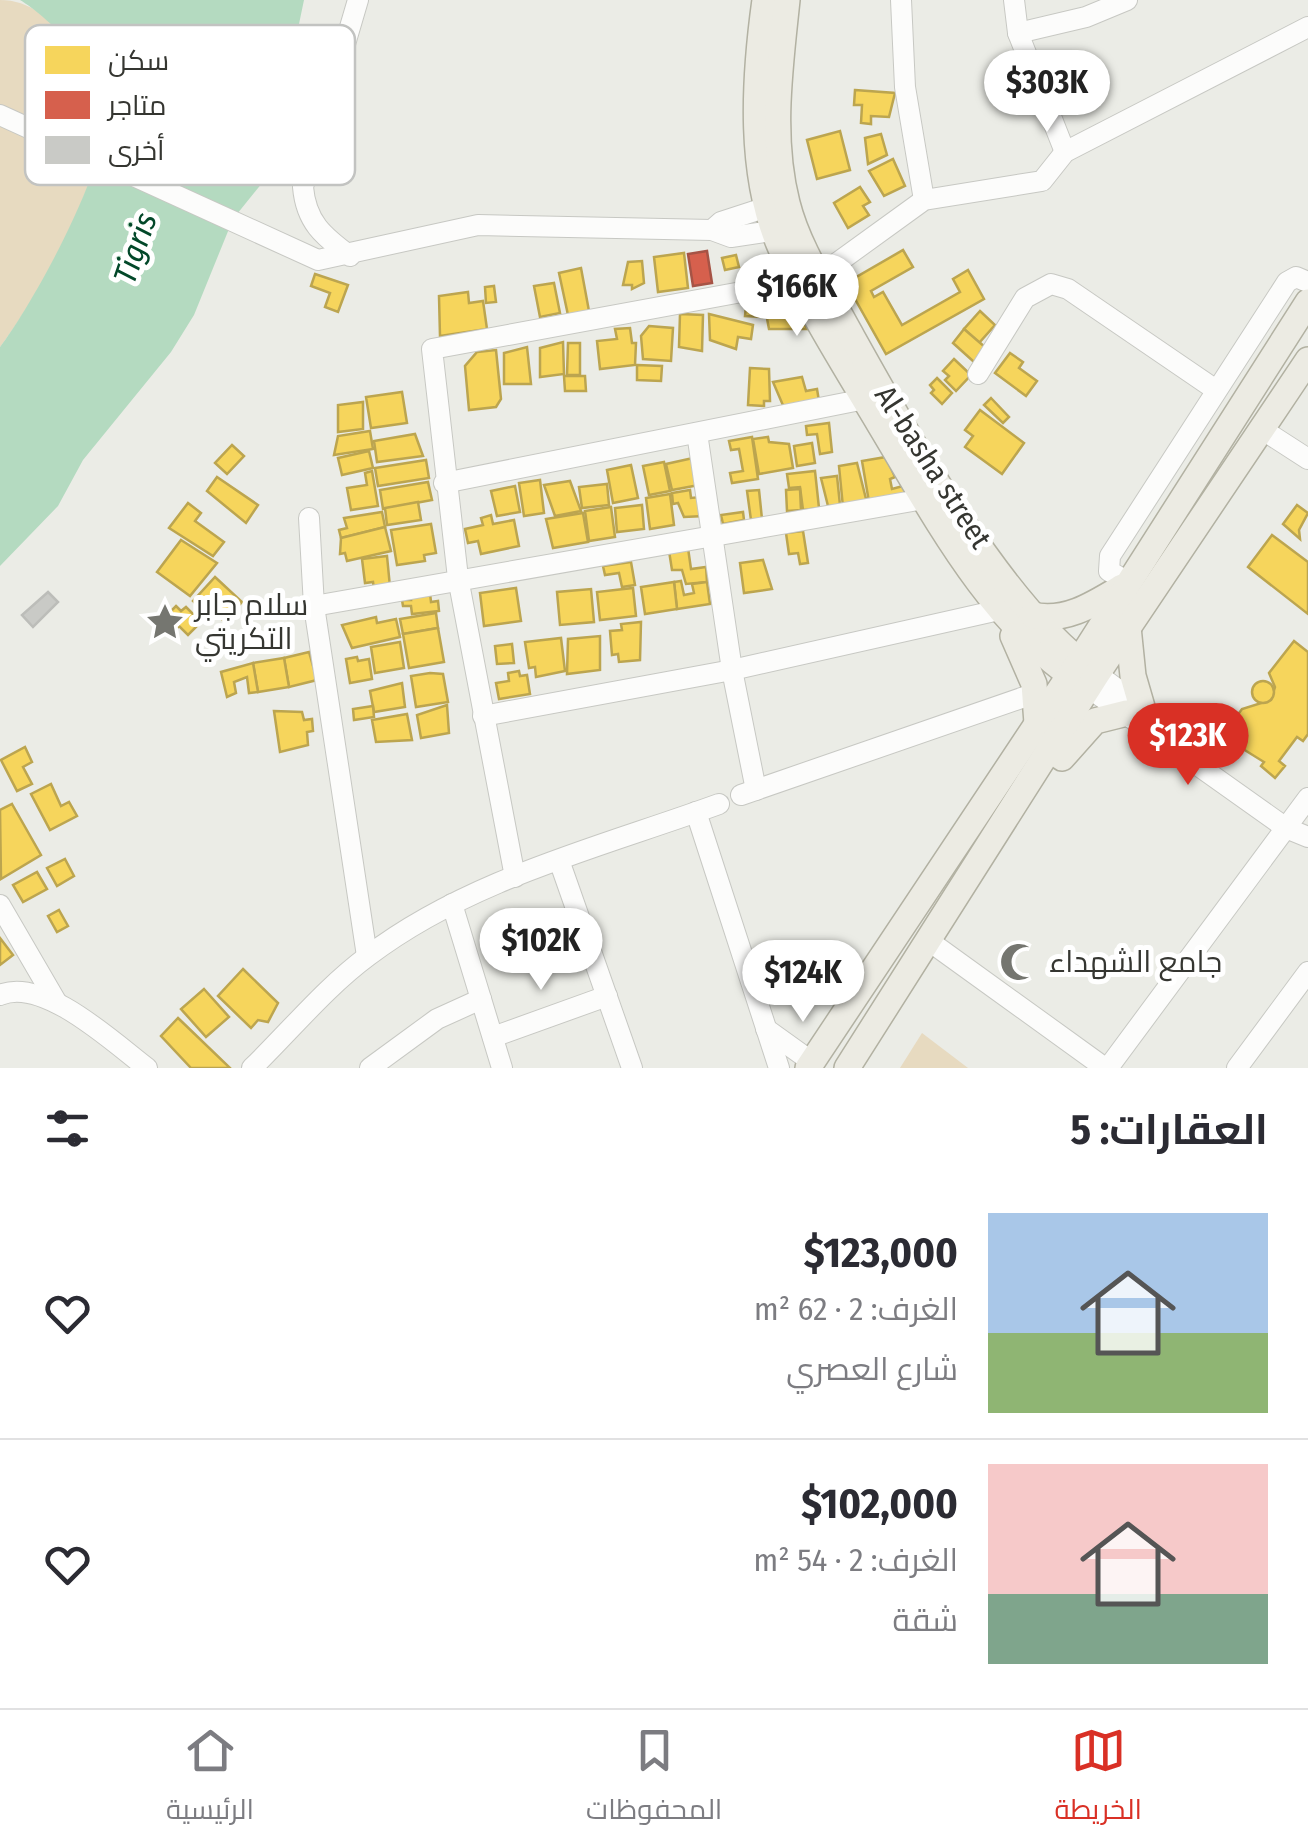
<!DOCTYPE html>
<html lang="ar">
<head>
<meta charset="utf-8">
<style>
  :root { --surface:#fff; --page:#f2f2f3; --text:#2b2b33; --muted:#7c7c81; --line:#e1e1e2; --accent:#d93025 }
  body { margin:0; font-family:"Fira Sans Condensed",Cairo,sans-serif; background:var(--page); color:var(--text); direction:rtl; height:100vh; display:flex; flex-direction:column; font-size:38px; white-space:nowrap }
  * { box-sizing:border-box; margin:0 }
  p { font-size:32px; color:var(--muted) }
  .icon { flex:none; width:55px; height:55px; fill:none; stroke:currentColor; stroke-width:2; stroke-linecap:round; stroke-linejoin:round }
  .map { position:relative; height:1068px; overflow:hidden; direction:ltr }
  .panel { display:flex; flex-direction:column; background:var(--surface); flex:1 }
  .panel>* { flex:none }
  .price { position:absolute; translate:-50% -85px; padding:0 22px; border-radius:35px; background:#fff; color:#222; font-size:32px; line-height:65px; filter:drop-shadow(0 2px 5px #0008) }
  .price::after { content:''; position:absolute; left:50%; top:60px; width:30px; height:22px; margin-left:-15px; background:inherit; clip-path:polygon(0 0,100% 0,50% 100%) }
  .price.active { background:var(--accent); color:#fff }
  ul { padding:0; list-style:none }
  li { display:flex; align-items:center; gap:30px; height:250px; padding:0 40px }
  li+li { border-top:2px solid var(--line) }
  li span { display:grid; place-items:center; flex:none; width:280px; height:200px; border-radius:0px; color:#555 }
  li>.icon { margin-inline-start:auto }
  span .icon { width:120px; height:120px; fill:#fffc; stroke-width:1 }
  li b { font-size:42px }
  h2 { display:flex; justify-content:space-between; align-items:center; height:120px; padding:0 40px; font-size:42px }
  .dock { display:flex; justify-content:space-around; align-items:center; height:140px; border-top:2px solid var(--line); background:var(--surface); font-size:28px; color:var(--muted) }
  .dock a { display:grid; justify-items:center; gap:5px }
  .dock .active { color:var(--accent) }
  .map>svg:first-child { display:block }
  .green { fill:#e7dac0 }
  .water { fill:#b4dac0 }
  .homes { fill:#f6d55c; stroke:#bca54f; stroke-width:2.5 }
  .shops { fill:#d6604d; stroke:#a65345; stroke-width:2.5 }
  .building { fill:#c9cac6; stroke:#bcbdb9; stroke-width:2.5 }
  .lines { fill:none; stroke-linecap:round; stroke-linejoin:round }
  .minor-casing { stroke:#c7c8c3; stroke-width:22 }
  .major-casing { stroke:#b2b1a2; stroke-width:28 }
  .minor { stroke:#fcfcfb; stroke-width:20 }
  .major { stroke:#ecebe3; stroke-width:25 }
  .labels { text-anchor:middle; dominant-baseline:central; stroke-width:10; stroke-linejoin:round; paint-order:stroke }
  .street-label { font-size:30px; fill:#353631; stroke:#fff }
  .poi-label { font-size:30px; fill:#353631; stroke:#fff; text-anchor:start }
  .water-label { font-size:32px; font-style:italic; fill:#024829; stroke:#fff }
  .key { fill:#fff; stroke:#c2c3c1; stroke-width:2.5 }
  .key-label { font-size:28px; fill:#353631 }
</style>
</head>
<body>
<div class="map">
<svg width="1308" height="1068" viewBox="0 0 1308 1068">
  <rect width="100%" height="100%" fill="#ebece6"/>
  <!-- green -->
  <g class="green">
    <path d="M 0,0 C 30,0 51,19 68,43 C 80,58 103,83 105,101 C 111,167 39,296 0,347 Z"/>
    <path d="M 922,1033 L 968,1068 L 900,1068 Z"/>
  </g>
  <!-- water -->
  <path class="water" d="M 20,0 L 304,0 L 267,177 L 233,219 L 194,315 L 171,352 L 83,460 L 58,506 L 0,566 L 0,347 C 33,304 119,150 105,97 C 97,66 47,16 20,0 Z"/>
  <!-- homes -->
  <g class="homes">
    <path d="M 855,90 L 895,93 L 889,117 L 871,116 L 871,124 L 861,123 L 862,105 L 854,105 Z"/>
    <path d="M 840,131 L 850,170 L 817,179 L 807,140 Z"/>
    <path d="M 881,134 L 887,155 L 868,164 L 865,138 Z"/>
    <path d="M 893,159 L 905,186 L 884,196 L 869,171 Z"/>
    <path d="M 860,187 L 870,202 L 863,206 L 869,215 L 848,228 L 834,203 Z"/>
    <path d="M 903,250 L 913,267 L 871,291 L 874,297 L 883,292 L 902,325 L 960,292 L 953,279 L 968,270 L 984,299 L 886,354 L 846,283 Z"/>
    <path d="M 684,253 L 688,288 L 658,292 L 654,257 Z"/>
    <path d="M 736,255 L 739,267 L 725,270 L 722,258 Z"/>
    <path d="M 642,261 L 644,283 L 632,289 L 632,285 L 623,285 L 628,262 Z"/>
    <path d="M 581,268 L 589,311 L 568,315 L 559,273 Z"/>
    <path d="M 315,274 L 348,285 L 338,312 L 325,307 L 330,293 L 311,286 Z"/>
    <path d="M 554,283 L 560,313 L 540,317 L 534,286 Z"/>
    <path d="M 494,286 L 496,302 L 486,303 L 485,287 Z"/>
    <path d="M 468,292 L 469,303 L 483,301 L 487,329 L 440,336 L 439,296 Z"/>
    <path d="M 771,293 L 789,293 L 807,329 L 769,329 L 765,308 L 776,304 Z"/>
    <path d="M 754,301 L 763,302 L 762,317 L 745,316 L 746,305 L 754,306 Z"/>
    <path d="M 980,311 L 995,325 L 979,343 L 964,329 Z"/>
    <path d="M 680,314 L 703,315 L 702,351 L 679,347 Z"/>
    <path d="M 709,314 L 753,325 L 751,339 L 738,337 L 736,349 L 710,340 Z"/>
    <path d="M 649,326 L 673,328 L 671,361 L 643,359 L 641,336 Z"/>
    <path d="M 630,328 L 632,343 L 636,343 L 635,365 L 600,369 L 597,341 L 617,339 L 615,329 Z"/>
    <path d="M 964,329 L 986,348 L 974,362 L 953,343 Z"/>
    <path d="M 563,342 L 564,374 L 540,377 L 540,348 Z"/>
    <path d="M 568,343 L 580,343 L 580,375 L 567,375 Z"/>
    <path d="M 527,347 L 531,384 L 504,384 L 504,353 Z"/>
    <path d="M 496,350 L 501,399 L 496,407 L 469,410 L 465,366 L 477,352 Z"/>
    <path d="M 1010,353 L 1023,362 L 1019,368 L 1037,381 L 1026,396 L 995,373 Z"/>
    <path d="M 954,359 L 971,375 L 956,391 L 945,380 L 949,376 L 943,371 Z"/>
    <path d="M 637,365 L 662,366 L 661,381 L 637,380 Z"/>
    <path d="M 750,368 L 769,369 L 770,401 L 764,401 L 764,406 L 748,405 Z"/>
    <path d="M 564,376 L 585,376 L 586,391 L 565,391 Z"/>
    <path d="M 802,377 L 806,391 L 817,389 L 819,401 L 785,410 L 773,382 Z"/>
    <path d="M 937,378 L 952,393 L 942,404 L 931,393 L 934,390 L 930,385 Z"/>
    <path d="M 402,392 L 407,423 L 371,428 L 366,397 Z"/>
    <path d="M 991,398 L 1009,417 L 1003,423 L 984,405 Z"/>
    <path d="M 363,402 L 363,429 L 338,432 L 338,405 Z"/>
    <path d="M 980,410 L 1024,443 L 1002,474 L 965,447 L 973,436 L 965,430 Z"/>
    <path d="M 829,423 L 832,452 L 820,454 L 817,434 L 807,435 L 806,426 Z"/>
    <path d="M 370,431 L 373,449 L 334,455 L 338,436 Z"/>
    <path d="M 415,434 L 423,456 L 377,462 L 374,441 Z"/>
    <path d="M 752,437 L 758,479 L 732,483 L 730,473 L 743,471 L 739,449 L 731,450 L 729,441 Z"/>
    <path d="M 768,437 L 769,442 L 789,444 L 793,468 L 759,474 L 753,439 Z"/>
    <path d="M 812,443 L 815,463 L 797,466 L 794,446 Z"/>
    <path d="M 232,445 L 244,456 L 227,474 L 215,463 Z"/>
    <path d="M 369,451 L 373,468 L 342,475 L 338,458 Z"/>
    <path d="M 886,457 L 895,477 L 890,479 L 892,489 L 903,486 L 908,494 L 869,502 L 862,461 Z"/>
    <path d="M 693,458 L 699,485 L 672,490 L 666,464 Z"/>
    <path d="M 426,460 L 429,478 L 378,486 L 375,468 Z"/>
    <path d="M 664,462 L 670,491 L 649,495 L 643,466 Z"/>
    <path d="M 857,463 L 867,503 L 843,507 L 839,466 Z"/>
    <path d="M 631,465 L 638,498 L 613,503 L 607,470 Z"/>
    <path d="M 372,471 L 378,506 L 351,510 L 347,488 L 367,485 L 365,473 Z"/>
    <path d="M 815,471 L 819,508 L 803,510 L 800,487 L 789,488 L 787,474 Z"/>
    <path d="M 837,476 L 840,505 L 828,506 L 821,478 Z"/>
    <path d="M 217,477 L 258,505 L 246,523 L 207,491 Z"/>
    <path d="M 540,480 L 544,513 L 524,516 L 519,483 Z"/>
    <path d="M 570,481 L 581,511 L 555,516 L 544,485 Z"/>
    <path d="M 428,482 L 432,500 L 383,509 L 380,490 Z"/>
    <path d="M 607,484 L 609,505 L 582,508 L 579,487 Z"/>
    <path d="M 515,486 L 520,512 L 497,516 L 491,491 Z"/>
    <path d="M 800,489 L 801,510 L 787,511 L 786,490 Z"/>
    <path d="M 690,490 L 691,498 L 701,497 L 704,516 L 684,517 L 678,503 L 673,504 L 672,493 Z"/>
    <path d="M 759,490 L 762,519 L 751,520 L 747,491 Z"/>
    <path d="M 670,494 L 674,525 L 650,529 L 646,498 Z"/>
    <path d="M 418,502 L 421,520 L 387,525 L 385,508 Z"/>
    <path d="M 188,503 L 201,513 L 195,521 L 224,542 L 213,556 L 169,528 Z"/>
    <path d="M 642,505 L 644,529 L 617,532 L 615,508 Z"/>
    <path d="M 1297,505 L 1308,513 L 1299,530 L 1300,539 L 1283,524 Z"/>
    <path d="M 611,507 L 615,537 L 589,541 L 585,511 Z"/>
    <path d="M 382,512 L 385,527 L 341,538 L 339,530 L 347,528 L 344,518 Z"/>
    <path d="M 743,512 L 744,520 L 723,524 L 721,515 Z"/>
    <path d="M 583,513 L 588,542 L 553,548 L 546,519 Z"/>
    <path d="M 491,515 L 493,524 L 514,520 L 519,546 L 481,554 L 478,541 L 468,543 L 465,529 L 483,525 L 481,518 Z"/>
    <path d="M 431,524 L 436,553 L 424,555 L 425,561 L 397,565 L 391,530 Z"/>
    <path d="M 385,527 L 391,551 L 347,561 L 345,553 L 340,554 L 341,538 Z"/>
    <path d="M 803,531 L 808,563 L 800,564 L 798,553 L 789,554 L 786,533 Z"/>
    <path d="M 1272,535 L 1308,562 L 1308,614 L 1248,567 Z"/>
    <path d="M 181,540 L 217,563 L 190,596 L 157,572 Z"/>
    <path d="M 688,548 L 691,569 L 706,567 L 707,582 L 686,584 L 682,570 L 672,570 L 669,551 Z"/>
    <path d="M 387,556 L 390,587 L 374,589 L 373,582 L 365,583 L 362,559 Z"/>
    <path d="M 763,560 L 772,589 L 744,593 L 740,563 Z"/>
    <path d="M 631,562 L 635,585 L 622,587 L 619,573 L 605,575 L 603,566 Z"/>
    <path d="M 215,577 L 242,602 L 224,621 L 206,604 L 203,611 L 193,601 Z"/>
    <path d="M 681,581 L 684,595 L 694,593 L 692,584 L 707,582 L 710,604 L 677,609 L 674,582 Z"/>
    <path d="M 674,582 L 677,609 L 645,614 L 641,587 Z"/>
    <path d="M 516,588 L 521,621 L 484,626 L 480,593 Z"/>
    <path d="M 633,588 L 636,616 L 600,620 L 597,592 Z"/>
    <path d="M 591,589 L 594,622 L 560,625 L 557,592 Z"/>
    <path d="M 430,593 L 431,602 L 438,601 L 439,611 L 412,614 L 411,606 L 403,606 L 402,600 L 411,600 L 410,594 Z"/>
    <path d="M 176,606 L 181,611 L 186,607 L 201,622 L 188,635 L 179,626 L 173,632 L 166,626 L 171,621 L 166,616 Z"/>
    <path d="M 436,613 L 438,628 L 403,634 L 400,619 Z"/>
    <path d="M 376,617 L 377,623 L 396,619 L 400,637 L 352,648 L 342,625 Z"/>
    <path d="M 641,622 L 640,660 L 619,662 L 618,654 L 612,655 L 610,631 L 622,630 L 621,624 Z"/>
    <path d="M 438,628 L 444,662 L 409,668 L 403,634 Z"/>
    <path d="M 600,636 L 600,670 L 567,674 L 568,639 Z"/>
    <path d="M 561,638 L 565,671 L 536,677 L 535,667 L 529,668 L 525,642 Z"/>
    <path d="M 1294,641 L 1308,652 L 1308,734 L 1303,741 L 1297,737 L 1279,761 L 1285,766 L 1275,778 L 1261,766 L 1264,762 L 1222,736 L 1242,709 L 1271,700 L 1275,687 L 1269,673 Z"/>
    <path d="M 400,642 L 404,668 L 375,673 L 371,647 Z"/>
    <path d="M 512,644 L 514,663 L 497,664 L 495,646 Z"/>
    <path d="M 309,652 L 317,680 L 289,687 L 284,658 Z"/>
    <path d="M 357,657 L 358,661 L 369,659 L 372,679 L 350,683 L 346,659 Z"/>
    <path d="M 284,658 L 289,687 L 258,692 L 253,663 Z"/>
    <path d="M 253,663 L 258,692 L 249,693 L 247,677 L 234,682 L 236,693 L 227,697 L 221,672 Z"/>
    <path d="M 519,671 L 520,676 L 527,675 L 530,694 L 499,699 L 496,683 L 509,681 L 508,673 Z"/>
    <path d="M 430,673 L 443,674 L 448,702 L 416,707 L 411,676 Z"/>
    <circle cx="1263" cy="692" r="11"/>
    <path d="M 402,683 L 405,707 L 374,712 L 370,691 Z"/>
    <path d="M 447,705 L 449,733 L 421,738 L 417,715 Z"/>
    <path d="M 373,706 L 374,717 L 354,720 L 353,709 Z"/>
    <path d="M 274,711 L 302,712 L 304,720 L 312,719 L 313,731 L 307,732 L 308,745 L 280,752 Z"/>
    <path d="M 407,714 L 412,740 L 376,742 L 372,720 Z"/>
    <path d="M 25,747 L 32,762 L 23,767 L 32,784 L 17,791 L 1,760 Z"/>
    <path d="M 51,784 L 61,806 L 69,802 L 77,816 L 50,830 L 31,794 Z"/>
    <path d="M 12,804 L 41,855 L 1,879 L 0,810 Z"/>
    <path d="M 65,859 L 74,876 L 57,886 L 47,868 Z"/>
    <path d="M 37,872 L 47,889 L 23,902 L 13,885 Z"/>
    <path d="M 59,910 L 68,926 L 57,932 L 48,916 Z"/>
    <path d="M 0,938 L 13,955 L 0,965 Z"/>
    <path d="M 243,969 L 278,1003 L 268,1022 L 258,1020 L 251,1028 L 218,996 Z"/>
    <path d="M 204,989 L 229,1017 L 206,1037 L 181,1009 Z"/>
    <path d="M 178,1018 L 230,1068 L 191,1068 L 161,1036 Z"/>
  </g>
  <!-- shops -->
  <path class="shops" d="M 707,251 L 712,283 L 693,286 L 688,254 Z"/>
  <!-- building -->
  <path class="building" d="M 48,592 L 58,602 L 33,627 L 22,615 Z"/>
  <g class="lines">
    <!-- minor casing -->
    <g class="minor-casing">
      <g id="minor">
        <path d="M 901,0 L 905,87 L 924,200"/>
        <path d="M 1014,0 L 1018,33 L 1065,152"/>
        <path d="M 1018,33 L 1086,17 L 1127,0"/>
        <path d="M 0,115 L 318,260 L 478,225 L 712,230 L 731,237 L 772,231"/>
        <path d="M 712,230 L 721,222 L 767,207"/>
        <path d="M 350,256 C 323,236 306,222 303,187 L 358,0"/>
        <path d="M 819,276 L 924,200 L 1042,181 L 1065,152 L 1308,27"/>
        <path d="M 978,374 L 1025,298 L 1051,284 L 1068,289 L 1216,390"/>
        <path d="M 1263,430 L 1308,459"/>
        <path d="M 697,433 L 732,670 L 756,790"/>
        <path d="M 444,483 L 865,399"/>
        <path d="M 309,518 L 314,606 L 367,956"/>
        <path d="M 1128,582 L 1109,571 L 1110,556 L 1287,282 L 1296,277 L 1308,282"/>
        <path d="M 314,606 L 924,499"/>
        <path d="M 1097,674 L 1147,711"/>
        <path d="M 1089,688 L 1286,828 L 1308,837"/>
        <path d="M 483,716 L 732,670 L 999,610"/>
        <path d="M 741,795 L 1036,693"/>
        <path d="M 696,812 L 779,1068"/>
        <path d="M 560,863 L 632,1068"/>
        <path d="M 515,877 L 458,578 L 432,349 L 796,282"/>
        <path d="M 452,904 L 502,1068"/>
        <path d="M 0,905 L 57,1003"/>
        <path d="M 929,941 L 1105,1068"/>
        <path d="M 0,995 C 43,976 114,1043 147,1068"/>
        <path d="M 766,1029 L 812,1062"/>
        <path d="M 493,1037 L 607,996"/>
        <path d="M 252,1068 C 290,1031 326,987 368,956 C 469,879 601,847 719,804"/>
        <path d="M 370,1068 L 437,1019 L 481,999"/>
        <path d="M 1108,1068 L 1308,798"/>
        <path d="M 1237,1068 L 1308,972"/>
      </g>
    </g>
    <!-- major casing -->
    <g class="major-casing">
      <g id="major">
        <path d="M 765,0 C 754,80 748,176 782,251 C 810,311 846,368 880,425 C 936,518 989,621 1081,683"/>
        <path d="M 787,0 C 780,67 770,137 787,203 C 798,247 825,287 846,326 C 903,428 998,602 1091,670"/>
        <path d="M 1032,615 C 1065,623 1094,604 1122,587"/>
        <path d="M 1128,627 L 1133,676 L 1142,707"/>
        <path d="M 1013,636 L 1034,684 L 1037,723"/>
        <path d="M 1062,758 L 1095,721 L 1127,713"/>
        <path d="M 808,1068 L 1079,661 L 1308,302"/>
        <path d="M 847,1068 L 1097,674 L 1308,360"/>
      </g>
    </g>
    <!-- minor -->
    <use href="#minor" class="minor"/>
    <!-- major -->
    <use href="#major" class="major"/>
  </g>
  <!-- icons -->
  <defs>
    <g id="sight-bare" transform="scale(3)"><path d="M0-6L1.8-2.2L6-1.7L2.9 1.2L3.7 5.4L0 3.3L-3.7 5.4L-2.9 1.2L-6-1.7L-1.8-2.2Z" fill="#757670" stroke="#fff" stroke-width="2.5" paint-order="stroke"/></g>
    <g id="mosque-bare" transform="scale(3)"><path d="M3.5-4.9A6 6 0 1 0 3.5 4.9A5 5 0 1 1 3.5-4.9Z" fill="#757670" stroke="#fff" stroke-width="2.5" paint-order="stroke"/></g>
  </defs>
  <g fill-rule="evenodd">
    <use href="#sight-bare" x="165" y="622"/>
    <use href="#mosque-bare" x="1019" y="962"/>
  </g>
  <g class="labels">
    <!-- street labels -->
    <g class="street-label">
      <text transform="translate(933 467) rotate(57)">Al-basha street</text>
    </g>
    <!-- poi labels -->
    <g class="poi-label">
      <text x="195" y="605">سلام جابر<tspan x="195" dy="34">التكريتي</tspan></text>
      <text x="1049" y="962">جامع الشهداء</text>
    </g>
    <!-- water labels -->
    <g class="water-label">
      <text transform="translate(135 248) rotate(-71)">Tigris</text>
    </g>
  </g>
  <!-- legend -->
  <rect x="25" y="25" width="330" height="160" rx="15" class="key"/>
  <rect x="45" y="46" width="45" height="28" fill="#f6d55c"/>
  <rect x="45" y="91" width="45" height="28" fill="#d6604d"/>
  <rect x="45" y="136" width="45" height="28" fill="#c9cac6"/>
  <g class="key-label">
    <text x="108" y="70">سكن</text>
    <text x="108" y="115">متاجر</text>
    <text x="108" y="160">أخرى</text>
  </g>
</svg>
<b class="price" style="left:1047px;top:135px">$303K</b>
<b class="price" style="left:797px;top:339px">$166K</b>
<b class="price active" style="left:1188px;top:788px">$123K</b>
<b class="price" style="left:541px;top:993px">$102K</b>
<b class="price" style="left:803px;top:1025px">$124K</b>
</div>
<section class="panel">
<h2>العقارات: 5<svg class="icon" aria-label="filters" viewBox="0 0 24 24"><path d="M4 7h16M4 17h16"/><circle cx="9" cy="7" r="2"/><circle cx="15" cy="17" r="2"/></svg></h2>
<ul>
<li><span style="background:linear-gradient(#a9c7e8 60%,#8fb573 0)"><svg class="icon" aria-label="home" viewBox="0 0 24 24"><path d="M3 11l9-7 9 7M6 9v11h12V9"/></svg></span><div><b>$123,000</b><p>الغرف: 2 · 62 m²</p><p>شارع العصري</p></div><svg class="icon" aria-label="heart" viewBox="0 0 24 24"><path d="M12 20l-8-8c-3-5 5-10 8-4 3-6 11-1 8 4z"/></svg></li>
<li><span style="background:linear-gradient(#f6c9c9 65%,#7fa58c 0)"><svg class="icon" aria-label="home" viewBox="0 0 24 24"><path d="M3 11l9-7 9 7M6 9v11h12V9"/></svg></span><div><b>$102,000</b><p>الغرف: 2 · 54 m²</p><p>شقة</p></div><svg class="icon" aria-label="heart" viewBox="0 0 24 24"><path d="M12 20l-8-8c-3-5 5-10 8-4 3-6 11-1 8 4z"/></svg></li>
</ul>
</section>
<nav class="dock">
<a class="active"><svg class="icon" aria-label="map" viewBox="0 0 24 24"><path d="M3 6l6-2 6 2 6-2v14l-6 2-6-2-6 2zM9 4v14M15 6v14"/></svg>الخريطة</a>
<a><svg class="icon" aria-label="saved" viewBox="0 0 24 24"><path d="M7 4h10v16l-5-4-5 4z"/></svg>المحفوظات</a>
<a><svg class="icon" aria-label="home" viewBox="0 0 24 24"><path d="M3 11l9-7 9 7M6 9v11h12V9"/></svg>الرئيسية</a>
</nav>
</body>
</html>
